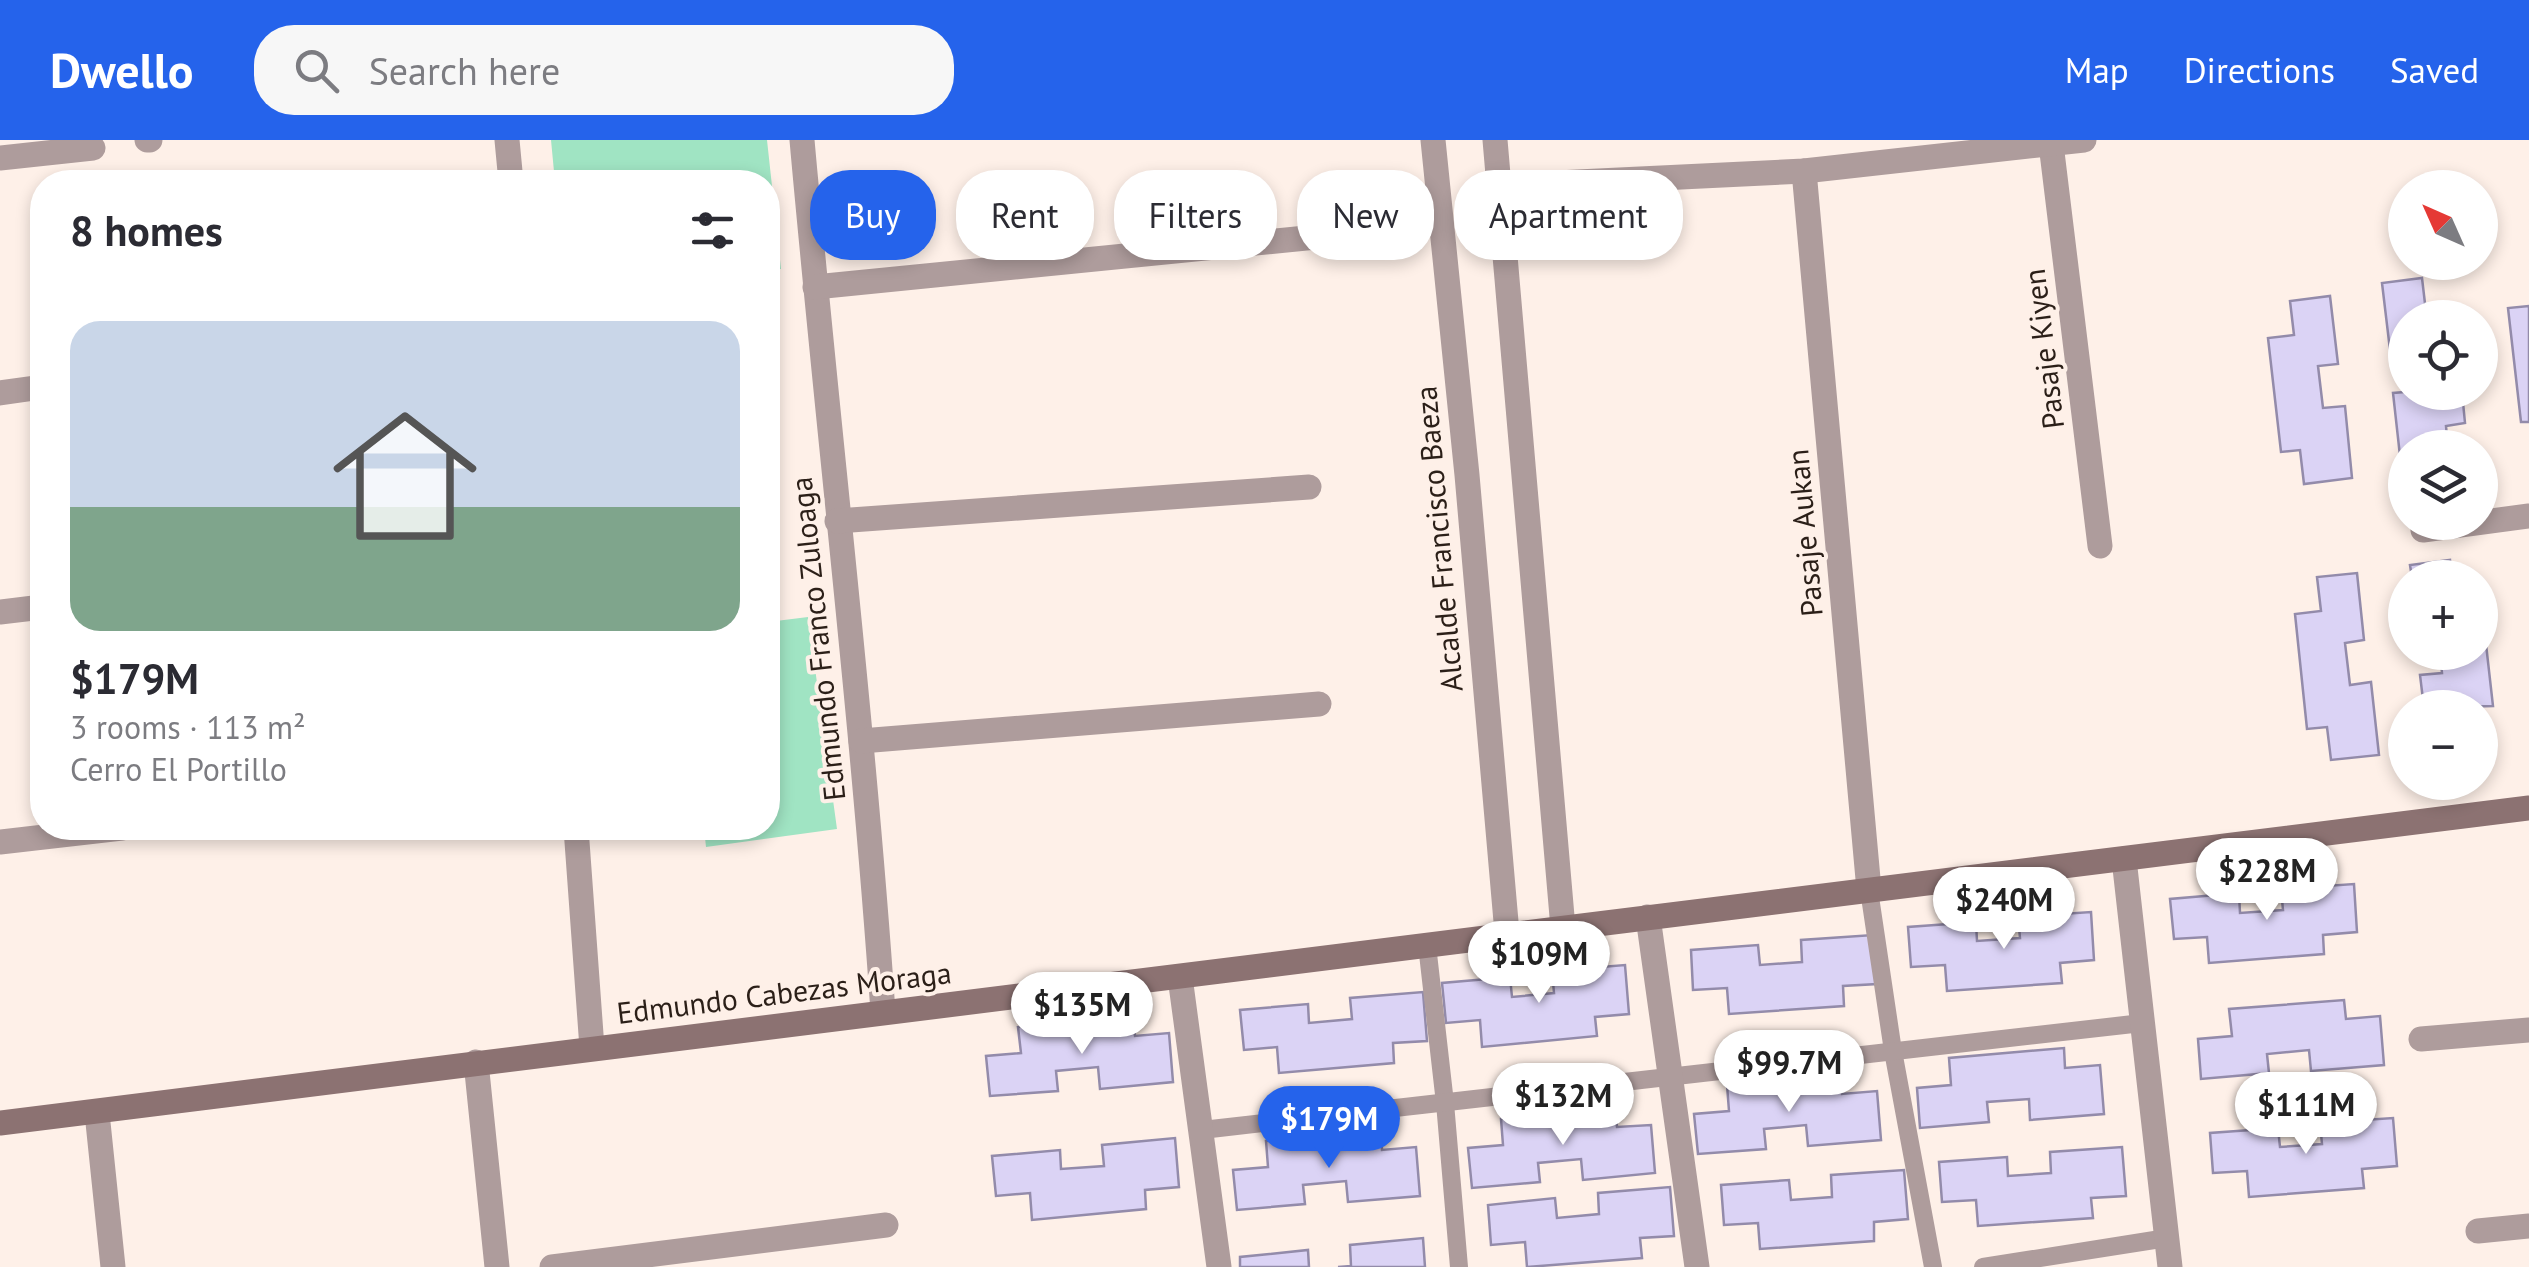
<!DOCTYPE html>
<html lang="en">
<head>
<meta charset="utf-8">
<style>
  :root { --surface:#fff; --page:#f7f7f7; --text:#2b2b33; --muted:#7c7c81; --accent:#2563eb }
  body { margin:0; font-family:"PT Sans",sans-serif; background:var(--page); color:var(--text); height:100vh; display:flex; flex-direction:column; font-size:38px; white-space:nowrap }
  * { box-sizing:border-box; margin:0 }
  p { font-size:32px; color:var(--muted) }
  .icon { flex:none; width:55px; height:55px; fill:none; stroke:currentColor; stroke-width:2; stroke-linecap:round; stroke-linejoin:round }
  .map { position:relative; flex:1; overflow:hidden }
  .sheet { position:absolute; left:30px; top:30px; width:750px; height:670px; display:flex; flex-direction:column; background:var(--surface); border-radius:40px; box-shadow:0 5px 15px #0003 }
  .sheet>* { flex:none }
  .top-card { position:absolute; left:810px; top:30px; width:950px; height:90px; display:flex; gap:20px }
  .needle { width:65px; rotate:315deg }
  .tools { position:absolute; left:2388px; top:30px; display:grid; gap:20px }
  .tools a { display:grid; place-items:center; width:110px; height:110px; border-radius:50%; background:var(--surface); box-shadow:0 5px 15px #0003; font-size:50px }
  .price { position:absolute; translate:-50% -85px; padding:0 22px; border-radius:35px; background:#fff; color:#222; font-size:32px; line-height:65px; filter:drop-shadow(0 2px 5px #0008) }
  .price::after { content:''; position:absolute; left:50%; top:60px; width:30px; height:22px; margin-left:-15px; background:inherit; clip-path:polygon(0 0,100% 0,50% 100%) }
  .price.active { background:var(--accent); color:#fff }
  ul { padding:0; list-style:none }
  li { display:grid; align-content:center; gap:20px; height:530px; padding:0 40px }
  li span { display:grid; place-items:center; height:310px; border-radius:30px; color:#555 }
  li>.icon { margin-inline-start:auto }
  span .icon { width:180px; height:180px; fill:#fffc; stroke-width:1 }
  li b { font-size:42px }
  h2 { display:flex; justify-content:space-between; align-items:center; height:120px; padding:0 40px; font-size:42px }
  .chip { padding:0 35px; border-radius:40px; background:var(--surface); box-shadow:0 5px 15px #0003; font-size:35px; line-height:90px }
  .chip.active { background:var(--accent); color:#fff }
  header { display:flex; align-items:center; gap:60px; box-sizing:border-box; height:140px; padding:0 50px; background:var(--accent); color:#fff }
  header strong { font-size:48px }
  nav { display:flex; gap:55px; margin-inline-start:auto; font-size:35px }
  .search { width:700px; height:90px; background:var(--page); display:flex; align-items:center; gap:25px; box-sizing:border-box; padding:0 35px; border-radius:40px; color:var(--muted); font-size:38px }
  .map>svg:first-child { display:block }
  .green { fill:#a0e4c3 }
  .building { fill:#dbd3f5; stroke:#938baa; stroke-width:2.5 }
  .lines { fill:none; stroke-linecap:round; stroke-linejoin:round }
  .lane { stroke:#ae9c9c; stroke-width:18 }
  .street { stroke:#ae9c9c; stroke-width:25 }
  .secondary { stroke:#8c7272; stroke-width:25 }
  .labels { text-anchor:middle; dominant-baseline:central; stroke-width:8; stroke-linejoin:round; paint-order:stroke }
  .street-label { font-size:30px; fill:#2b1f18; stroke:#fef0e8 }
</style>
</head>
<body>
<header>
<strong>Dwello</strong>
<div class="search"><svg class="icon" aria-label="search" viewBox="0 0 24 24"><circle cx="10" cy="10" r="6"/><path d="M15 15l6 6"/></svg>Search here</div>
<nav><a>Map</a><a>Directions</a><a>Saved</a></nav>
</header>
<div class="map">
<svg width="2529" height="1127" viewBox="0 0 2529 1127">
  <rect width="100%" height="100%" fill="#fef0e8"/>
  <!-- green -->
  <g class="green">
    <path d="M 551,0 L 767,0 L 781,129 L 768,130 L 768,42 L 555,42 Z"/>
    <path d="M 808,477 L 837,689 L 706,707 L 704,688 L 768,688 L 768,482 Z"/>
  </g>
  <!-- building -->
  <g class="building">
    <path d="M 2422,138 L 2426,172 L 2453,169 L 2454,178 L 2405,178 L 2405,209 L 2390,210 L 2382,143 Z"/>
    <path d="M 2330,156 L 2338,224 L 2318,226 L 2323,268 L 2345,266 L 2352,338 L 2304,344 L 2300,310 L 2281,312 L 2268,198 L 2294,195 L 2290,161 Z"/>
    <path d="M 2529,166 L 2529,282 L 2521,282 L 2508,168 Z"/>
    <path d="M 2405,252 L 2462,252 L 2465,283 L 2446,286 L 2448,308 L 2405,308 L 2405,325 L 2401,325 L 2393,253 Z"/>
    <path d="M 2450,420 L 2452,438 L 2412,438 L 2410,425 Z"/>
    <path d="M 2357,433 L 2364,500 L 2345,503 L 2350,545 L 2371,542 L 2379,615 L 2331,620 L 2327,587 L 2307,589 L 2295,474 L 2321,471 L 2317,437 Z"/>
    <path d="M 2480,451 L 2493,566 L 2424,568 L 2420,535 L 2442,533 L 2440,512 L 2480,512 Z"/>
    <path d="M 2354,744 L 2357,792 L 2323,795 L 2324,814 L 2209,823 L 2207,797 L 2174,799 L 2170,759 L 2239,753 L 2240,773 L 2283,770 L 2281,749 Z"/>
    <path d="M 2091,772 L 2094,820 L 2060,823 L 2062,843 L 1947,851 L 1945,825 L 1911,827 L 1908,787 L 1976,782 L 1977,801 L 2020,798 L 2018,777 Z"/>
    <path d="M 1873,795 L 1877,844 L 1843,846 L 1844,866 L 1729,874 L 1727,848 L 1693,850 L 1691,810 L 1758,805 L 1760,825 L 1802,822 L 1801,800 Z"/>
    <path d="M 1625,825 L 1629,874 L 1595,877 L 1597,896 L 1482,907 L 1480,880 L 1446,883 L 1442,843 L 1510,837 L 1512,857 L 1554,853 L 1552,831 Z"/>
    <path d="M 1423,852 L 1427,901 L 1393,903 L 1394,923 L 1279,933 L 1277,907 L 1244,910 L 1240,870 L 1308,864 L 1309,883 L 1352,879 L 1350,858 Z"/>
    <path d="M 2344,860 L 2346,879 L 2380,876 L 2384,925 L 2311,931 L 2309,910 L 2267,914 L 2269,933 L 2201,939 L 2198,899 L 2232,896 L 2229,869 Z"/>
    <path d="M 1133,876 L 1135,896 L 1169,893 L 1173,942 L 1100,949 L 1098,927 L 1056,931 L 1058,951 L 990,956 L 986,916 L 1021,913 L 1018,887 Z"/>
    <path d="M 2064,908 L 2065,928 L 2100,925 L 2104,974 L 2030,980 L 2029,959 L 1987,962 L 1989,982 L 1920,988 L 1917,948 L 1951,945 L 1949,918 Z"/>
    <path d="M 1841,935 L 1842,954 L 1877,951 L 1881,1000 L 1808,1006 L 1806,985 L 1764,989 L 1766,1009 L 1698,1014 L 1694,974 L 1729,971 L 1727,945 Z"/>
    <path d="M 1615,968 L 1617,987 L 1651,985 L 1655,1033 L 1583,1040 L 1581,1019 L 1538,1023 L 1540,1042 L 1472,1048 L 1468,1008 L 1503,1005 L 1501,979 Z"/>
    <path d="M 2393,978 L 2397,1026 L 2362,1029 L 2364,1048 L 2249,1057 L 2247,1031 L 2213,1033 L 2210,993 L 2278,988 L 2280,1007 L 2322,1004 L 2320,983 Z"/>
    <path d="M 1381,991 L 1382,1010 L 1416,1007 L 1420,1056 L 1348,1062 L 1346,1041 L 1303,1045 L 1305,1064 L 1237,1070 L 1233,1030 L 1268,1027 L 1266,1001 Z"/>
    <path d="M 1175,998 L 1179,1047 L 1145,1050 L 1146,1069 L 1032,1080 L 1030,1053 L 996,1056 L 992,1016 L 1060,1010 L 1061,1029 L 1104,1026 L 1102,1005 Z"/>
    <path d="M 2122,1007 L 2126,1056 L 2091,1058 L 2093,1078 L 1978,1086 L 1976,1060 L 1942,1062 L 1939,1022 L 2007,1017 L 2008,1036 L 2051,1033 L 2050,1012 Z"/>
    <path d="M 1904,1030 L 1908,1079 L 1874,1082 L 1874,1101 L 1760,1109 L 1758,1083 L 1724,1085 L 1721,1045 L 1789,1040 L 1791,1060 L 1832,1057 L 1831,1035 Z"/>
    <path d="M 1670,1047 L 1674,1096 L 1640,1098 L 1642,1118 L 1527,1127 L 1525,1102 L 1491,1105 L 1488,1065 L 1555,1058 L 1557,1078 L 1599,1074 L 1598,1053 Z"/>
    <path d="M 1423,1098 L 1425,1127 L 1338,1127 L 1351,1126 L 1350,1105 Z"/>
    <path d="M 1308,1110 L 1309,1127 L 1240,1127 L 1240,1117 Z"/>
  </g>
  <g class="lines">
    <!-- lane -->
    <g class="lane">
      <path d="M 1869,750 L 1893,911 L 1933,1127"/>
      <path d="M 1427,805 L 1445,963 L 1459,1127"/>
      <path d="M 1202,990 L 2142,883"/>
      <path d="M 1983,1127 L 2167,1098"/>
    </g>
    <!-- street -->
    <g class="street">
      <path d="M 147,0 L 150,0"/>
      <path d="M 507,0 L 511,42"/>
      <path d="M 802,0 C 828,291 863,581 883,872"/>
      <path d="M 1433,0 L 1467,335 L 1507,793"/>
      <path d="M 1495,0 L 1563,788"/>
      <path d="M 2051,4 L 2100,406"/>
      <path d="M 0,18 L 93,8"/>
      <path d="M 1804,31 L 1869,750"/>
      <path d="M 1498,42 L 1536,44 L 1804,31 L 2084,0"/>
      <path d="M 815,147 L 1366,92"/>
      <path d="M 0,253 L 42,247"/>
      <path d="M 837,381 L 1309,347"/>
      <path d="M 2423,390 L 2529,376"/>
      <path d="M 0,472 L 42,467"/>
      <path d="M 861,601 L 1319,564"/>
      <path d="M 576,688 L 592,908"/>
      <path d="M 0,702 L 122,688"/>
      <path d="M 2124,719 L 2170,1127"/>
      <path d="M 1648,777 L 1697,1127"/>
      <path d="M 1180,837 L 1219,1127"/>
      <path d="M 2421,899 L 2529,890"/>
      <path d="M 476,922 L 497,1127"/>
      <path d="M 97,973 L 113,1127"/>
      <path d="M 2478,1091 L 2529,1086"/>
      <path d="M 552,1127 L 886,1085"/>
    </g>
    <!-- secondary -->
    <path class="secondary" d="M 0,983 L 2529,668"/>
  </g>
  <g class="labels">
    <!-- street labels -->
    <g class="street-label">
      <text transform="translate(2043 209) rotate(-97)">Pasaje Kiyen</text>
      <text transform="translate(1804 393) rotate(-95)">Pasaje Aukan</text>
      <text transform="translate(1438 399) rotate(-95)">Alcalde Francisco Baeza</text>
      <text transform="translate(817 499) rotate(-96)">Edmundo Franco Zuloaga</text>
      <text transform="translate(784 852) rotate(-7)">Edmundo Cabezas Moraga</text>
    </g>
  </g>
</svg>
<div class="tools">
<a><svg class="needle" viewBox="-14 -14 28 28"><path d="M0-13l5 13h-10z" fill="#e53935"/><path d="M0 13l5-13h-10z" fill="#7c7c81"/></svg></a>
<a><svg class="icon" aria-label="locate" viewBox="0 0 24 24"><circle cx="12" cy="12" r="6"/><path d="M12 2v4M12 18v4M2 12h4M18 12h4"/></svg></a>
<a><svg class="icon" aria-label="layers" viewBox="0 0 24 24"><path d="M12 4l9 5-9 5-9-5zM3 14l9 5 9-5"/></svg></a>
<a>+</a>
<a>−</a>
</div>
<b class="price" style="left:2267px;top:783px">$228M</b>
<b class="price" style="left:2004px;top:812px">$240M</b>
<b class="price" style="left:1539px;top:866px">$109M</b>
<b class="price" style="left:1082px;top:917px">$135M</b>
<b class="price" style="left:1789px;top:975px">$99.7M</b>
<b class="price" style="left:1563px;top:1008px">$132M</b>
<b class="price" style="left:2306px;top:1017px">$111M</b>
<b class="price active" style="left:1329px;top:1031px">$179M</b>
<div class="top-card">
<a class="chip active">Buy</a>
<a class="chip">Rent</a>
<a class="chip">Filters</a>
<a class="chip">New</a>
<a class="chip">Apartment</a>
</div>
<section class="sheet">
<h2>8 homes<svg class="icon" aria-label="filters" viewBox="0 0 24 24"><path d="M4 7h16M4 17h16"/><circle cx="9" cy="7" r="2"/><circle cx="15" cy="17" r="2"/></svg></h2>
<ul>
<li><span style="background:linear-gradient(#c9d6e8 60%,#7fa58c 0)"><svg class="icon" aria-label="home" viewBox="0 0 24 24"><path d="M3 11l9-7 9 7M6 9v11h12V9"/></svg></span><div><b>$179M</b><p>3 rooms · 113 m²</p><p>Cerro El Portillo</p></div></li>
</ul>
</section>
</div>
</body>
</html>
